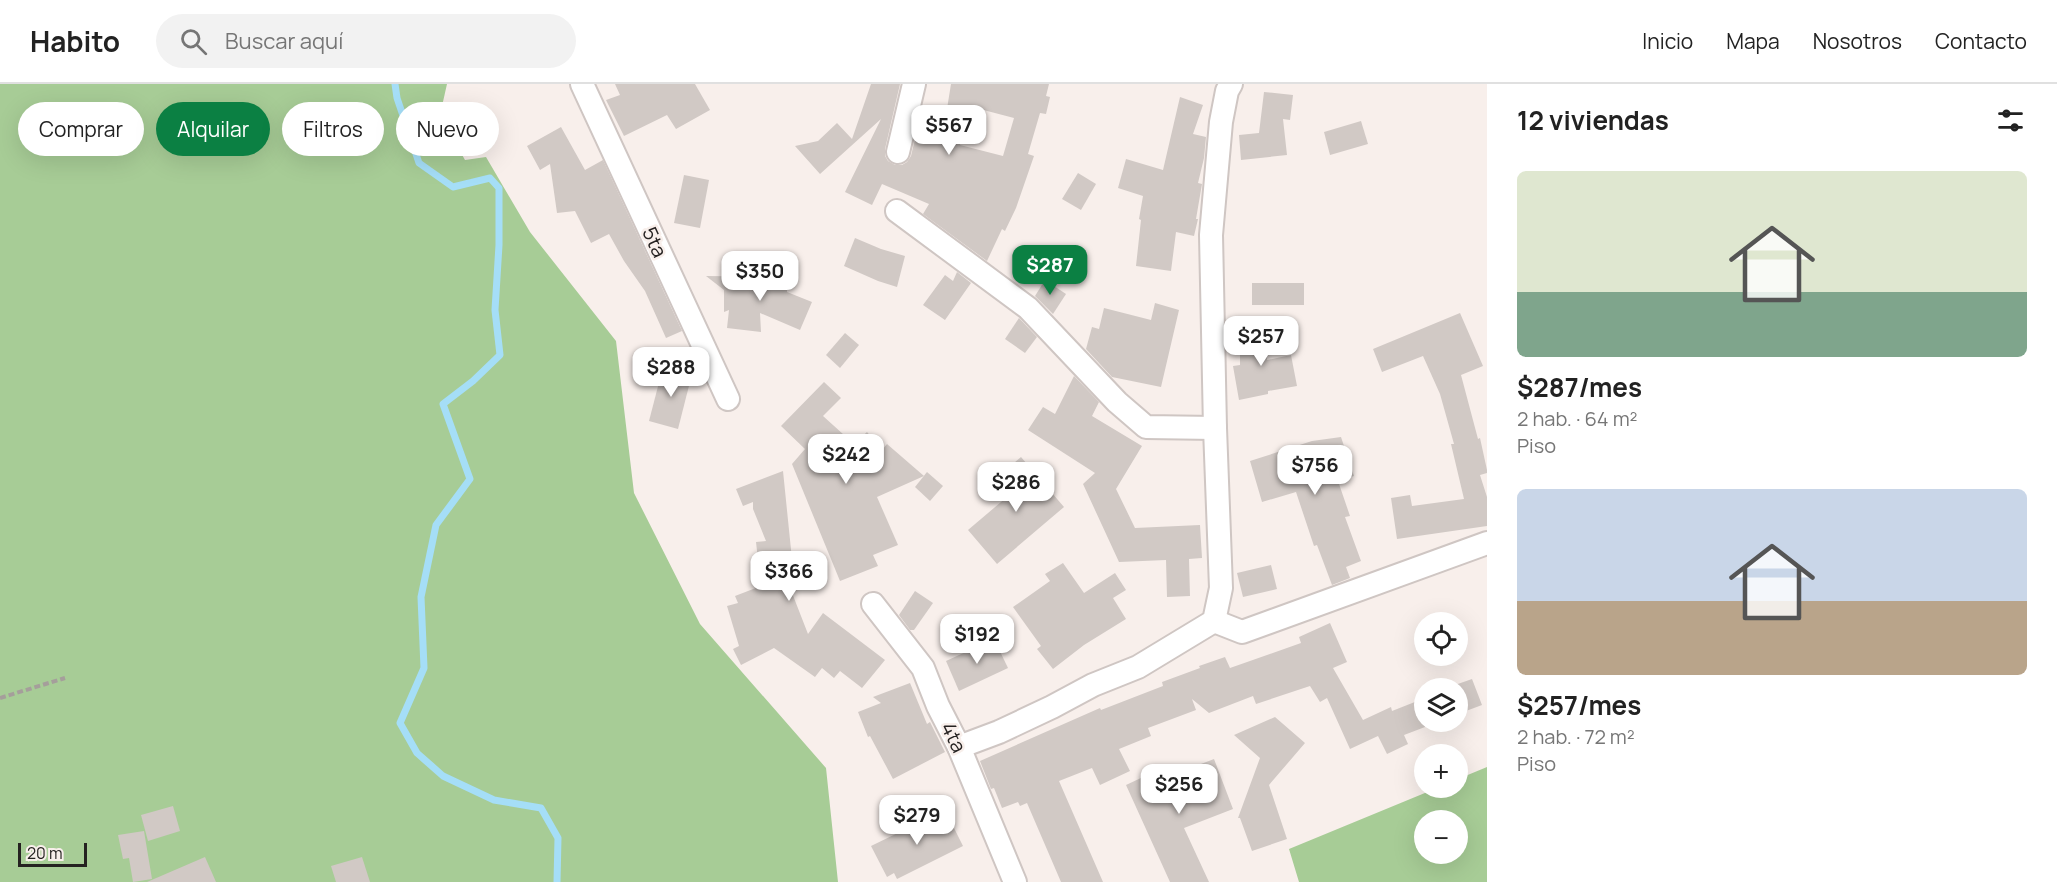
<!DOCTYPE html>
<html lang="es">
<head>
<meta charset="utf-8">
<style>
  :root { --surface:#fff; --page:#f2f2f2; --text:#222; --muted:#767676; --line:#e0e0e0; --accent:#0b8043 }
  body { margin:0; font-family:Manrope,sans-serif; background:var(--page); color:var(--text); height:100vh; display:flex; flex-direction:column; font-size:22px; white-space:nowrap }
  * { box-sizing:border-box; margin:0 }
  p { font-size:20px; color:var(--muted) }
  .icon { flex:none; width:33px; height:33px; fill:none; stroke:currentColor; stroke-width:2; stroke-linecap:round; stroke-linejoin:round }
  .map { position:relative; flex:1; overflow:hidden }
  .drawer { display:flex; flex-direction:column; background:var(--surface); width:570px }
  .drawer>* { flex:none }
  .hud { position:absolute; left:18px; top:18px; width:570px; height:54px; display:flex; gap:12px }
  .controls { position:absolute; left:1414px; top:528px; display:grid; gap:12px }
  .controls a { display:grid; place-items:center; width:54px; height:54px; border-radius:50%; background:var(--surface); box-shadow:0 6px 24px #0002; font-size:30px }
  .scale { position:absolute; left:18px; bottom:15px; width:69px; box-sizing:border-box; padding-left:6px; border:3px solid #252221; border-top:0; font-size:16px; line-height:21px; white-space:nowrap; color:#252221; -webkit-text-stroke:4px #f8efeb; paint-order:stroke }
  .price { position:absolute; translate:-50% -51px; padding:0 14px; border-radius:12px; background:#fff; color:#222; font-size:20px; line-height:39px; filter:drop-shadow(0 2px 3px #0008) }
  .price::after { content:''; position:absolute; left:50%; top:36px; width:18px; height:14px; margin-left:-9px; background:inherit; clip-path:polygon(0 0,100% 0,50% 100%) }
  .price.current { background:var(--accent); color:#fff }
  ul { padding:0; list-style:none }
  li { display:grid; align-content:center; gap:12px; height:318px; padding:0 30px }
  li span { display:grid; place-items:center; height:186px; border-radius:9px; color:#555 }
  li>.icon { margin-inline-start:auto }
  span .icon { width:108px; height:108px; fill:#fffc; stroke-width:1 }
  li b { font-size:26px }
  h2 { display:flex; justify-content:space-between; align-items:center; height:72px; padding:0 30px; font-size:26px }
  .tag { padding:0 21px; border-radius:27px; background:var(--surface); box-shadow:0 6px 24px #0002; font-size:21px; line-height:54px }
  .tag.current { background:var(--accent); color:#fff }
  header { display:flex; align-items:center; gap:36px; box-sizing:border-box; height:84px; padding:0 30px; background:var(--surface); border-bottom:2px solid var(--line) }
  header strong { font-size:28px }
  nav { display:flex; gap:33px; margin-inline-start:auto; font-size:21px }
  .search { width:420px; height:54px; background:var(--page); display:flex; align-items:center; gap:15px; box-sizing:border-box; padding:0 21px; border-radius:33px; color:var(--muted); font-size:22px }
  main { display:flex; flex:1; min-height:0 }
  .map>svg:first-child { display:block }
  .forest { fill:#a7cc96; fill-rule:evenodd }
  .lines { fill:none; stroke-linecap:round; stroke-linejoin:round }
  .stream { stroke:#a5def7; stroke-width:7 }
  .building { fill:#d1c9c5; fill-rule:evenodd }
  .minor-casing { stroke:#cfc6c3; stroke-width:26 }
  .path { stroke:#a59e9b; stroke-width:4; stroke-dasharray:6 3; stroke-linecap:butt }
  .minor { stroke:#fff; stroke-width:22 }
  .labels { text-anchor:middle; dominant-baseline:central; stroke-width:5; stroke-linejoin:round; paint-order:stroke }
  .street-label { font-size:20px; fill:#252221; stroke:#f8efeb }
</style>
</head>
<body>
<header>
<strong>Habito</strong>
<div class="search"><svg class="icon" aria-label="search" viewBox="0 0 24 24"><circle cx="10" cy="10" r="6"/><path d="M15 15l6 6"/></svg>Buscar aquí</div>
<nav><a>Inicio</a><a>Mapa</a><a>Nosotros</a><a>Contacto</a></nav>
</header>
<main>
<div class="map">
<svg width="1487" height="798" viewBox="0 0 1487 798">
  <rect width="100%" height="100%" fill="#f8efeb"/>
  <!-- forest -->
  <g class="forest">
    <path d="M 0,0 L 447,0 L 440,31 L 465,76 L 486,73 L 530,148 L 616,257 L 634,409 L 700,540 L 826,684 L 838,798 L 0,798 Z"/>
    <path d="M 1487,683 L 1487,798 L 1299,798 L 1289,765 L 1437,704 L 1458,704 L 1458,695 ZM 1425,736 L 1458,736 L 1458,770 L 1425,770 Z"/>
  </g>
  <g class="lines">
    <!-- stream -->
    <path class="stream" d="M 395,0 L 397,14 L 419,79 L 453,103 L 490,94 L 499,104 L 499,161 L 495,226 L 500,271 L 473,297 L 443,320 L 470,395 L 436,441 L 421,513 L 424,584 L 400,639 L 417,669 L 443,692 L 494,716 L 541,724 L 558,754 L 557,798"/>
  </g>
  <!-- building -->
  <g class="building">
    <path d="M 615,0 L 695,0 L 710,26 L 676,45 L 667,31 L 624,52 L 606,16 L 620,11 Z"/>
    <path d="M 871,0 L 900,0 L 885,65 L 885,72 L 888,77 L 895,81 L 902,81 L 907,78 L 911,72 L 922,25 L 946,31 L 951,0 L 1049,0 L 1046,12 L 1050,13 L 1046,30 L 1040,29 L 1028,70 L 1034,72 L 1016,124 L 1005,147 L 1002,145 L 987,177 L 923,130 L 929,120 L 882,100 L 872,121 L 845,108 L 881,35 L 820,90 L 795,62 L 818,57 L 837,39 L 852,55 ZM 972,23 L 1014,34 L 1003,72 L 960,61 Z"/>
    <path d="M 1264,8 L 1293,11 L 1290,36 L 1283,35 L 1287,71 L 1241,76 L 1239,51 L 1259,49 Z"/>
    <path d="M 1180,13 L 1203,21 L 1193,50 L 1206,53 L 1204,74 L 1198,99 L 1202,100 L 1196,135 L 1198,135 L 1194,152 L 1176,148 L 1171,187 L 1136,182 L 1141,136 L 1139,135 L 1143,112 L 1118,104 L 1126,75 L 1163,86 Z"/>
    <path d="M 1361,37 L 1368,60 L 1330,71 L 1324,48 Z"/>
    <path d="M 561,43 L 585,86 L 603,76 L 682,247 L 666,254 L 645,207 L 624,177 L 609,150 L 591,159 L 575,127 L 557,129 L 550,80 L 540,86 L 527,62 Z"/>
    <path d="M 1078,89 L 1096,100 L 1081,126 L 1062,115 Z"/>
    <path d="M 684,91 L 709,96 L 700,144 L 674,139 Z"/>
    <path d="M 855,154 L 881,165 L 905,172 L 897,203 L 878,197 L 844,182 Z"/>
    <path d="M 957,188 L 971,199 L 945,236 L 923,221 L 945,191 L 953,197 Z"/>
    <path d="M 706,192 L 787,193 L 787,208 L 812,218 L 800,246 L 760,229 L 761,248 L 727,244 L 729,226 L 724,228 L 724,206 Z"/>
    <path d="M 1045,196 L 1066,210 L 1053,230 L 1035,212 Z"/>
    <rect x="1252" y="199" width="52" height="22"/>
    <path d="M 1155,219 L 1179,226 L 1161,303 L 1112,293 L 1086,265 L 1092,243 L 1099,245 L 1104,224 L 1151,236 Z"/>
    <path d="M 1460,229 L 1483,282 L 1461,291 L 1478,355 L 1480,354 L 1487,386 L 1487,389 L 1480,391 L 1487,413 L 1487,442 L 1397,455 L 1391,414 L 1410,411 L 1412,422 L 1464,415 L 1451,360 L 1454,360 L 1440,310 L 1423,272 L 1382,288 L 1373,265 Z"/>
    <path d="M 1019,234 L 1037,253 L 1025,269 L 1005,255 Z"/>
    <path d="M 1240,246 L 1268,247 L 1267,276 L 1291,271 L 1297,302 L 1268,307 L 1268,310 L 1239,316 L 1233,282 L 1240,281 Z"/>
    <path d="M 845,249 L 859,261 L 840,284 L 826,271 Z"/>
    <path d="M 663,283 L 692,290 L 678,345 L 649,337 Z"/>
    <path d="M 1074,292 L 1099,318 L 1092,332 L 1142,362 L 1116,405 L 1135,444 L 1200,441 L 1202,474 L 1189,475 L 1190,512 L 1167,513 L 1166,476 L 1119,478 L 1083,400 L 1095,389 L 1028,346 L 1043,323 L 1055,330 Z"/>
    <path d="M 824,298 L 841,314 L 823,332 L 854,360 L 867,348 L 882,366 L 887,360 L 924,392 L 877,413 L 898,461 L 873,471 L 878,482 L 840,497 L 792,380 L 805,365 L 781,342 Z"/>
    <path d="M 1341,353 L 1354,392 L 1338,397 L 1350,432 L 1345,433 L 1361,477 L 1346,483 L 1350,494 L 1332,501 L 1317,461 L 1314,462 L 1296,408 L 1262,418 L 1250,377 L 1312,357 Z"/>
    <path d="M 1021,373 L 1064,423 L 997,480 L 968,446 L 1014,407 L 1000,391 Z"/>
    <path d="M 783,387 L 794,495 L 787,496 L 808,550 L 823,529 L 885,576 L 862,604 L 840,587 L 834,594 L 822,584 L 815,593 L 774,564 L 741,581 L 733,565 L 739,562 L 727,522 L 738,519 L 735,512 L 761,502 L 756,458 L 766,457 L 753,425 L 753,418 L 743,422 L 736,405 Z"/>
    <path d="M 927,388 L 943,402 L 930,417 L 915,403 Z"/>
    <path d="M 1063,479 L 1084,509 L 1115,489 L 1126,506 L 1113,514 L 1126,535 L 1084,561 L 1053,585 L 1037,565 L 1041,562 L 1013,523 L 1050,497 L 1045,490 Z"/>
    <path d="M 1271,481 L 1277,505 L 1243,513 L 1237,489 Z"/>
    <path d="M 915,507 L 933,519 L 914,546 L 910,546 L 899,531 Z"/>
    <path d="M 1330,539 L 1347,578 L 1333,584 L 1363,636 L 1391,623 L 1392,627 L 1425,614 L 1425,643 L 1404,651 L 1408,660 L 1387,670 L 1378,652 L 1350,665 L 1327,614 L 1320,618 L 1310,602 L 1256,620 L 1253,612 L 1209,629 L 1192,615 L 1196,626 L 1148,644 L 1151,652 L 1119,665 L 1130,687 L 1100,701 L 1092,684 L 1059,697 L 1103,798 L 1061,798 L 1027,719 L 1020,722 L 1018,718 L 1002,724 L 994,704 L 991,705 L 980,677 L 1100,624 L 1101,626 L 1163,602 L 1162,598 L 1200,584 L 1199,582 L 1225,573 L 1230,584 L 1301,559 L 1299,553 Z"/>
    <path d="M 994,555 L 1008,584 L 959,607 L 946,577 Z"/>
    <path d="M 1472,595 L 1482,621 L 1466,627 L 1458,604 L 1455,601 Z"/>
    <path d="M 910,599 L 927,640 L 930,638 L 945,668 L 893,695 L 870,652 L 868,653 L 858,628 L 881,619 L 873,613 Z"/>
    <path d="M 1275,633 L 1305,659 L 1269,701 L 1287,755 L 1252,767 L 1240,734 L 1238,734 L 1260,674 L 1234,651 Z"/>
    <path d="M 1214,675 L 1233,725 L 1184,744 L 1209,798 L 1170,798 L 1126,701 L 1158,686 L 1162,695 Z"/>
    <path d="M 173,722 L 180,747 L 148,757 L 141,731 Z"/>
    <path d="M 945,726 L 963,762 L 897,795 L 894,789 L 887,793 L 871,762 Z"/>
    <path d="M 144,747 L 152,795 L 133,798 L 129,774 L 123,775 L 118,751 Z"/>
    <path d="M 205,773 L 216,798 L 147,798 Z"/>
    <path d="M 362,773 L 370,798 L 336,798 L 331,782 Z"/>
  </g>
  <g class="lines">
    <!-- minor casing -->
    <g class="minor-casing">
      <g id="minor">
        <path d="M 582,0 L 728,315"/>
        <path d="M 898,68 L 914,0"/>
        <path d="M 897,127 L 1028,224 L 1117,318 L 1146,343 L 1215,344"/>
        <path d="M 873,520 L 923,584 L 938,622 L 959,663 L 1015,798"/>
        <path d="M 1214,537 L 1242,548 L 1487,459"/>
        <path d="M 959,663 L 999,648 L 1052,623 L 1093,601 L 1138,583 L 1214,537 L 1221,504 L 1215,344 L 1211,151 L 1221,38 L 1227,7 L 1231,0"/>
      </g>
    </g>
    <!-- path -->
    <path class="path" d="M 0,614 L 65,594"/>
    <!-- minor -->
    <use href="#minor" class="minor"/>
  </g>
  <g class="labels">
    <!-- street labels -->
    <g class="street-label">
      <text transform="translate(655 158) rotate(65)">5ta</text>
      <text transform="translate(954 653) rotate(64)">4ta</text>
    </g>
  </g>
</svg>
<div class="controls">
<a><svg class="icon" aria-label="locate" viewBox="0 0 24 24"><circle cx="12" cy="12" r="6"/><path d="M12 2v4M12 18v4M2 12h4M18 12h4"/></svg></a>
<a><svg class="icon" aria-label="layers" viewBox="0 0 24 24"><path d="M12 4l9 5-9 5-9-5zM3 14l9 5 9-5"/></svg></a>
<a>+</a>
<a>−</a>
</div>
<div class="scale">20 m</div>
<b class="price" style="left:949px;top:72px">$567</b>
<b class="price current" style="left:1050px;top:212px">$287</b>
<b class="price" style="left:760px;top:218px">$350</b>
<b class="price" style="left:1261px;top:283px">$257</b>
<b class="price" style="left:671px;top:314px">$288</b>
<b class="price" style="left:846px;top:401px">$242</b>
<b class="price" style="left:1315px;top:412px">$756</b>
<b class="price" style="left:1016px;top:429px">$286</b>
<b class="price" style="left:789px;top:518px">$366</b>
<b class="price" style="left:977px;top:581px">$192</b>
<b class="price" style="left:1179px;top:731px">$256</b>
<b class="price" style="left:917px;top:762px">$279</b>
<div class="hud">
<a class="tag">Comprar</a>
<a class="tag current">Alquilar</a>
<a class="tag">Filtros</a>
<a class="tag">Nuevo</a>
</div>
</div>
<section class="drawer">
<h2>12 viviendas<svg class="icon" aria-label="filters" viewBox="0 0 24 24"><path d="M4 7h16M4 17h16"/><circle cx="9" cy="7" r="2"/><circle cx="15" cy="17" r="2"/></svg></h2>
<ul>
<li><span style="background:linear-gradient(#dfe7d0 65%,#7fa58c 0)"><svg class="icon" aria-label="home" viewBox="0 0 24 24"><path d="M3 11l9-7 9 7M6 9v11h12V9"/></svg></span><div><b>$287/mes</b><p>2 hab. · 64 m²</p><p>Piso</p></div></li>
<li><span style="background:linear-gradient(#c9d6e8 60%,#b9a48a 0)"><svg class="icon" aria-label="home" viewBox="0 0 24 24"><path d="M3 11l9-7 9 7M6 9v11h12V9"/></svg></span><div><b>$257/mes</b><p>2 hab. · 72 m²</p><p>Piso</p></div></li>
</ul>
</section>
</main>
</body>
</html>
